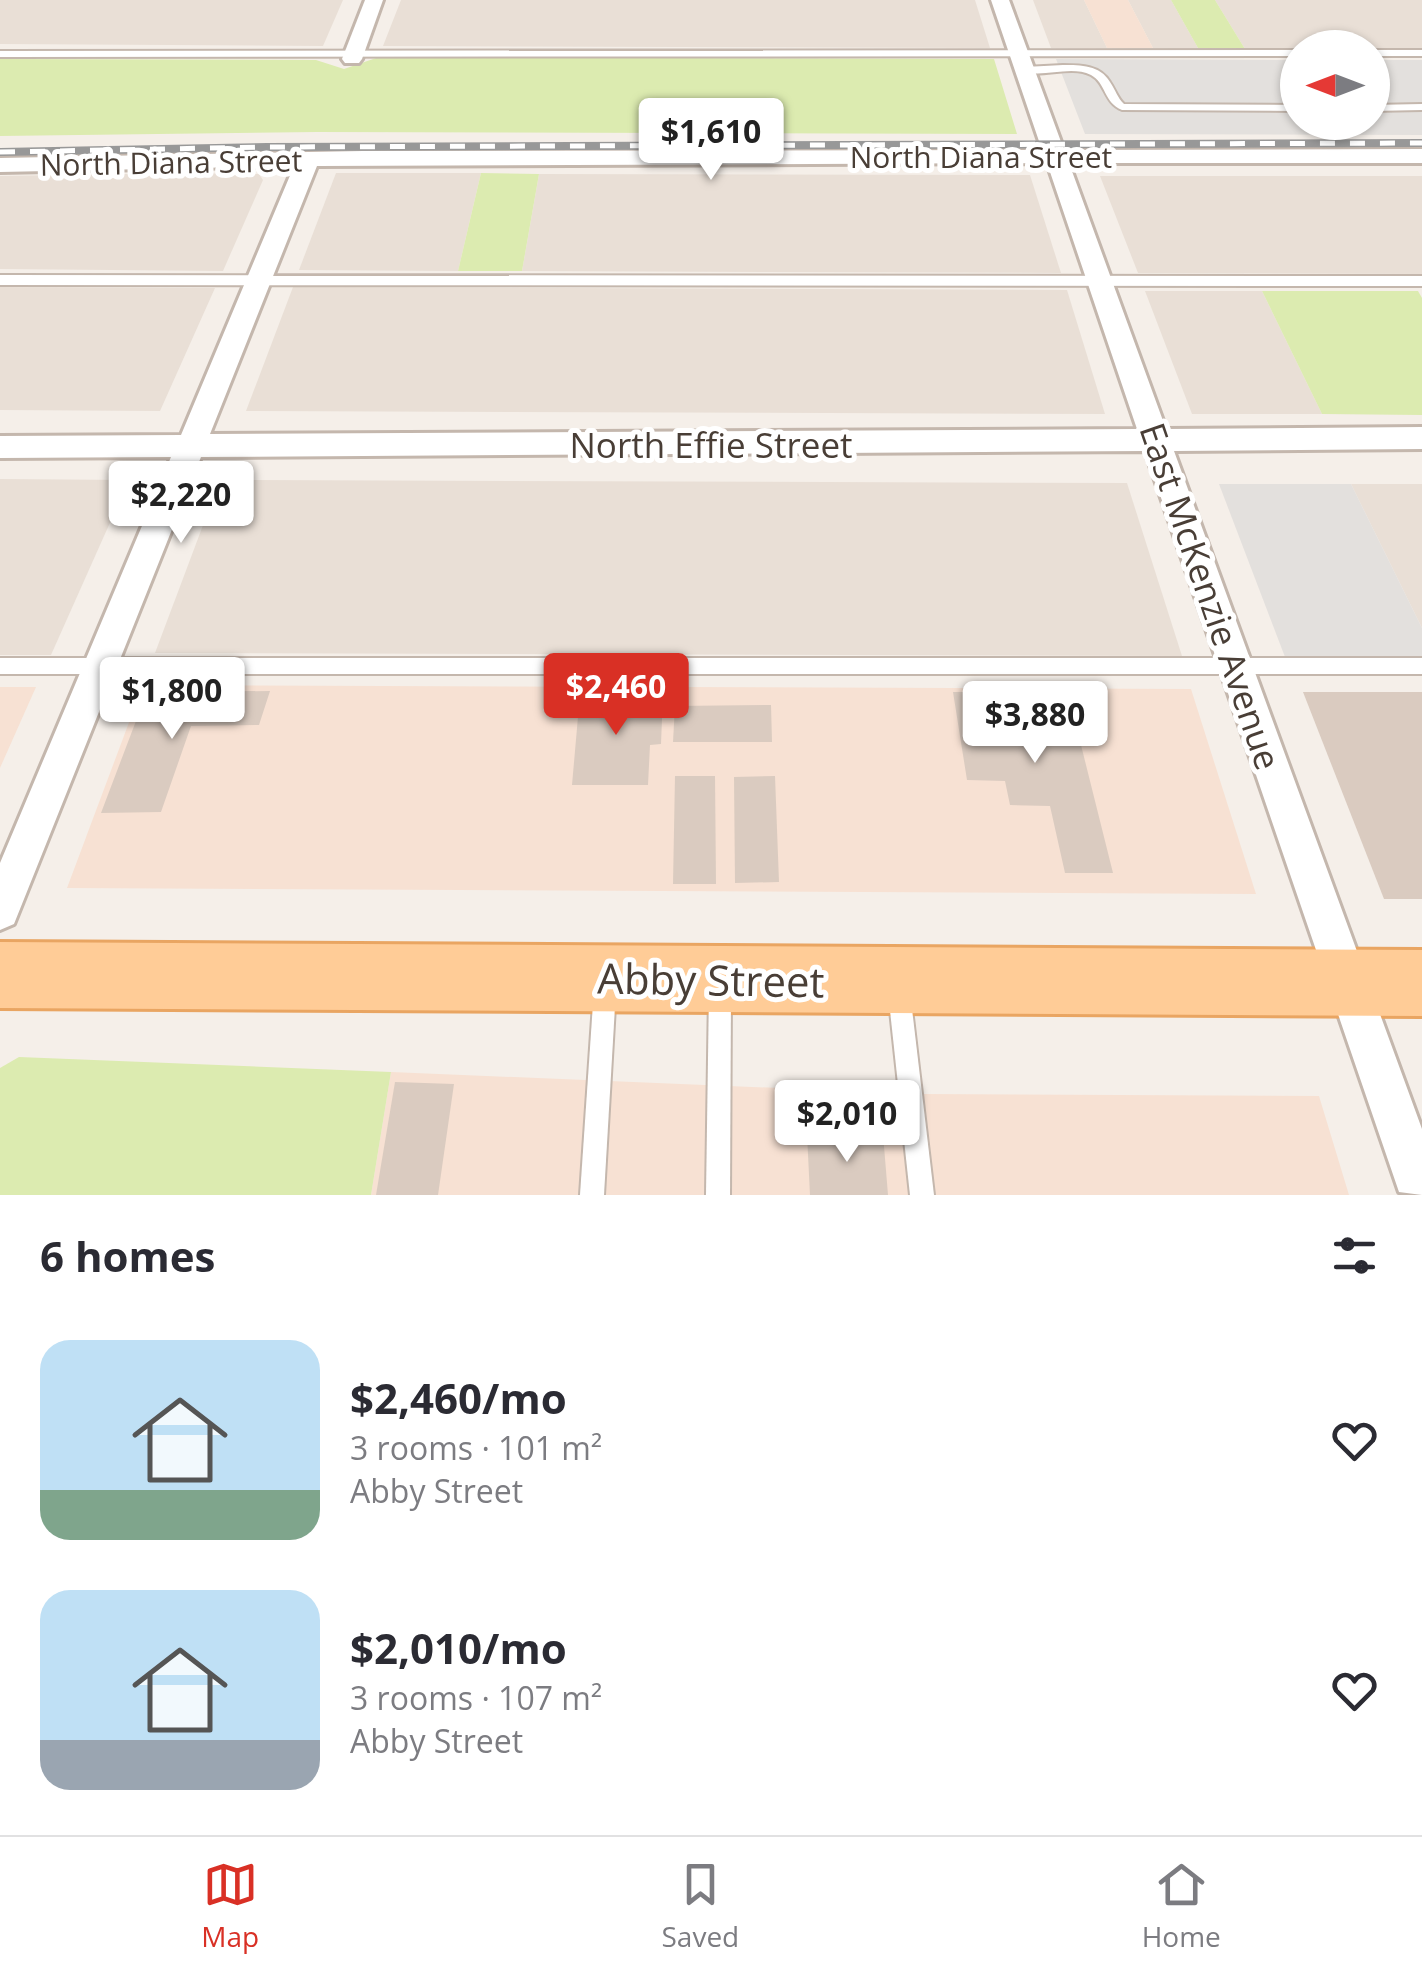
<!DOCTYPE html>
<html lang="en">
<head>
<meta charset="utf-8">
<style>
  :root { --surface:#fff; --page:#f7f7f7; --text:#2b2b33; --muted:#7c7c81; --line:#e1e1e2; --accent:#d93025 }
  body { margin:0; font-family:"Open Sans",sans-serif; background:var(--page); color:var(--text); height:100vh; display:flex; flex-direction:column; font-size:38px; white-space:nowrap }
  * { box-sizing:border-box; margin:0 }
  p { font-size:32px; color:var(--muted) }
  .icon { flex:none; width:55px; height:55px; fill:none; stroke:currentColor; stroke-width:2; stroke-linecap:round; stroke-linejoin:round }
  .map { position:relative; height:1195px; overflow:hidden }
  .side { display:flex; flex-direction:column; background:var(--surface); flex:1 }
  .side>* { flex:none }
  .needle { width:65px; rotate:270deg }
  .controls { position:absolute; left:1280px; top:30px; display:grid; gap:20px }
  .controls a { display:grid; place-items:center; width:110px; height:110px; border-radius:50%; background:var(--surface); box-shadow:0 2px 8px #0004; font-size:50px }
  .price { position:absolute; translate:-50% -85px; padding:0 22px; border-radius:10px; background:#fff; color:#222; font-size:32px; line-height:65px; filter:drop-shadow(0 2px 5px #0008) }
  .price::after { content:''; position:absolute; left:50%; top:60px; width:30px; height:22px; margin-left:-15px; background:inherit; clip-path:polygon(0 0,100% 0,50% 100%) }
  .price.selected { background:var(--accent); color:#fff }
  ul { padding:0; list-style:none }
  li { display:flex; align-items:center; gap:30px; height:250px; padding:0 40px }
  li span { display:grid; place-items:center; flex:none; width:280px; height:200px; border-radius:30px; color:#555 }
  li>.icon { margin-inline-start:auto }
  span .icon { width:120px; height:120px; fill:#fffc; stroke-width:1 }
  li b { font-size:42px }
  h2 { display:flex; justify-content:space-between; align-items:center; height:120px; padding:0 40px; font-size:42px }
  .tabs { display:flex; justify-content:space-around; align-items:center; height:140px; border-top:2px solid var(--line); background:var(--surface); font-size:28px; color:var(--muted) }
  .tabs a { display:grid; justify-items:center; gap:5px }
  .tabs .selected { color:var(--accent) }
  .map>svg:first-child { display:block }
  .residential { fill:#e9dfd6 }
  .commercial { fill:#f7e1d3 }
  .green { fill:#dcebb0 }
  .parking { fill:#e3e0dd }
  .building { fill:#dacbc0 }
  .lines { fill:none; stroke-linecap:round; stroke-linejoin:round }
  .lane-casing { stroke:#c4b7ad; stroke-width:4 }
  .street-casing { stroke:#c4b7ad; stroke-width:6 }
  .primary-casing { stroke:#e9a562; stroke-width:6 }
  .lane { fill:#fff; fill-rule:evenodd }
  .street { fill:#fff; fill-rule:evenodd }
  .primary { fill:#ffcc97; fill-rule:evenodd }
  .rail-casing { stroke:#989898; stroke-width:8 }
  .rail { stroke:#fff; stroke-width:5; stroke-dasharray:15; stroke-linecap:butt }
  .labels { text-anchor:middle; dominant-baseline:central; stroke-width:10; stroke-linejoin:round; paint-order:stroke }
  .far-street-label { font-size:30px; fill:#493e36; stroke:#fff }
  .street-label { font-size:35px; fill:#493e36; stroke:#fff }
  .near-street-label { font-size:42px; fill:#493e36; stroke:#fff }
</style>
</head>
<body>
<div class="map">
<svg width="1422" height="1195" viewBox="0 0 1422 1195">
  <rect width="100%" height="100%" fill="#f5efe9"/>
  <!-- residential -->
  <g class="residential">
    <path d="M 0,0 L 343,0 L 323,46 L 0,44 Z"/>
    <path d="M 401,0 L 975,0 L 990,48 L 383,46 Z"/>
    <path d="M 1033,0 L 1084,0 L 1107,48 L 1051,48 Z"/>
    <path d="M 1128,0 L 1171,0 L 1198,48 L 1153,48 Z"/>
    <path d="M 1215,0 L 1422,0 L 1422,49 L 1245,49 Z"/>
    <path d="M 183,173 L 259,174 L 263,180 L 223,271 L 0,269 L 0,176 Z"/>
    <path d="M 336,173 L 481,173 L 458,271 L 299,270 Z"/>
    <path d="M 539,174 L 1030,175 L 1061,273 L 522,271 Z"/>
    <path d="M 1100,176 L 1422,176 L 1422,274 L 1138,273 Z"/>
    <path d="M 0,287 L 186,288 L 215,288 L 160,411 L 0,410 Z"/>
    <path d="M 293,287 L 1067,290 L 1105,414 L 246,411 Z"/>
    <path d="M 1145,291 L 1262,291 L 1322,414 L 1192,414 Z"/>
    <path d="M 0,479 L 129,480 L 51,655 L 0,655 Z"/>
    <path d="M 220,480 L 1127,483 L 1182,656 L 155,653 Z"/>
    <path d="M 1351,484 L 1422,484 L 1422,628 Z"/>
  </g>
  <!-- commercial -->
  <g class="commercial">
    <path d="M 1084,0 L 1128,0 L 1153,48 L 1107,48 Z"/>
    <path d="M 143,685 L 1191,689 L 1256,894 L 67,888 Z"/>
    <path d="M 0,687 L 36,687 L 0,768 Z"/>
    <path d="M 391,1072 L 922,1094 L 1319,1096 L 1349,1195 L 371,1195 Z"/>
  </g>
  <!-- green -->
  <g class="green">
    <path d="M 1171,0 L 1215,0 L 1245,49 L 1198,48 Z"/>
    <path d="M 379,57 L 994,59 L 1017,134 L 317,132 L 0,136 L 0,59 L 316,60 L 344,69 Z"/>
    <path d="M 481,173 L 539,174 L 522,271 L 458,271 Z"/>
    <path d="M 1262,291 L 1418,291 L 1422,298 L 1422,415 L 1322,414 Z"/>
    <path d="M 19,1057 L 391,1072 L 371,1195 L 0,1195 L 0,1068 Z"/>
  </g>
  <!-- parking -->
  <g class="parking">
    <path d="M 1056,59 L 1297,60 L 1298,122 L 1372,122 L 1373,60 L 1422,60 L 1422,135 L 1085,134 Z"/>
    <path d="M 1219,484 L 1351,484 L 1422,628 L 1422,657 L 1285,657 Z"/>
  </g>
  <!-- building -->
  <g class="building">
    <path d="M 270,691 L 259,725 L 191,726 L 161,812 L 101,813 L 147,692 Z"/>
    <path d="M 1060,691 L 1067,725 L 1076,725 L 1113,873 L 1065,873 L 1050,806 L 1010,805 L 1005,781 L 967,780 L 953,692 Z"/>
    <path d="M 1303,692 L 1422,692 L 1422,899 L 1384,899 Z"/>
    <path d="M 580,694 L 663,694 L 661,744 L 650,745 L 648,785 L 572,785 Z"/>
    <path d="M 771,705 L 772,742 L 673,742 L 675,706 Z"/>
    <path d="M 675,776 L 715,776 L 716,884 L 673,884 Z"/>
    <path d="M 775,776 L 779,882 L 735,883 L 734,777 Z"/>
    <path d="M 395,1082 L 454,1084 L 438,1195 L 376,1195 Z"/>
    <path d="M 807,1134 L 883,1134 L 888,1195 L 810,1195 Z"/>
  </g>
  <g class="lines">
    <!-- lane casing -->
    <g class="lane-casing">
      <g id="lane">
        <path d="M 1298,50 L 1298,56 L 0,57 L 0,51 Z"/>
        <rect x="1372" y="50" width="50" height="6"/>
        <path d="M 1063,65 C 1081,65 1100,65 1110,82 C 1116,91 1117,97 1124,104 L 1298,105 L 1298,111 L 1122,110 C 1104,103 1106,83 1091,75 C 1069,64 1040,80 1020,70 L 1025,67 Z"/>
        <path d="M 1422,104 L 1422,110 L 1372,111 L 1372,105 Z"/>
        <path d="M 0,275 L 1422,276 L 1422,286 L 0,285 Z"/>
        <rect x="0" y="658" width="1422" height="16"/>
        <path d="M 605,978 L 613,981 L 616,989 L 604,1195 L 580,1195 L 594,989 L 597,981 Z"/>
        <path d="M 720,980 L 728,983 L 731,991 L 730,1195 L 706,1195 L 709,991 L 712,983 Z"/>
        <path d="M 899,981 L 907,984 L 910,992 L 934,1195 L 910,1195 L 888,992 L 891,984 Z"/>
      </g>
    </g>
    <!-- street casing -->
    <g class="street-casing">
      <g id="street">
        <path d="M 365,0 L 383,0 L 362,59 L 359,63 L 345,63 L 342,59 Z"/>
        <path d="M 991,0 L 1009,0 L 1064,150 L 1422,149 L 1422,163 L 1069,163 L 1166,429 L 1422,427 L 1422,449 L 1174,451 L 1422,1129 L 1422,1195 L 1399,1192 L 1145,451 L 201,457 L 14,924 L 0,930 L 0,863 L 171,457 L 0,458 L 0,436 L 181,435 L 294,166 L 0,172 L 0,158 L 363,151 L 1042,150 ZM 1047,163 L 1137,429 L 210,434 L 317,166 Z"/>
      </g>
    </g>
    <!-- primary casing -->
    <g class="primary-casing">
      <path id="primary" d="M 0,942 L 1422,950 L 1422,1016 L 0,1008 Z"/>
    </g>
    <!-- lane -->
    <use href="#lane" class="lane"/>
    <!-- street -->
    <use href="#street" class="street"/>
    <!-- primary -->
    <use href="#primary" class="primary"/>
    <!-- rail casing -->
    <g class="rail-casing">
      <path id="rail" d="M 0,152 L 267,147 L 1422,143"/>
    </g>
    <!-- rail -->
    <use href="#rail" class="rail"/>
  </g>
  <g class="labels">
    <!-- far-street labels -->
    <g class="far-street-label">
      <text x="981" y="156">North Diana Street</text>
      <text transform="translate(171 162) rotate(-1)">North Diana Street</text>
    </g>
    <!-- street labels -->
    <g class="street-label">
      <text x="711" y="444">North Effie Street</text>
      <text transform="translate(1211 596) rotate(71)">East McKenzie Avenue</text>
    </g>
    <!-- near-street labels -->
    <g class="near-street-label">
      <text transform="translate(711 979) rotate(1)">Abby Street</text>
    </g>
  </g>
</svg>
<div class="controls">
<a><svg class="needle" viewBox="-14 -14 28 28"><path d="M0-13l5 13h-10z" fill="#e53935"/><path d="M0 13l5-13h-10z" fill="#7c7c81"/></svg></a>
</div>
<b class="price" style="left:711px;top:183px">$1,610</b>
<b class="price" style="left:181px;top:546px">$2,220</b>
<b class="price selected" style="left:616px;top:738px">$2,460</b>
<b class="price" style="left:172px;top:742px">$1,800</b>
<b class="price" style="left:1035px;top:766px">$3,880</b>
<b class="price" style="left:847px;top:1165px">$2,010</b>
</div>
<section class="side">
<h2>6 homes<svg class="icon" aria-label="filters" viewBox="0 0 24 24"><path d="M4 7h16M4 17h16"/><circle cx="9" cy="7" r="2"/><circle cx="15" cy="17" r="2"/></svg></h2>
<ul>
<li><span style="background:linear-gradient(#bfe0f5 75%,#7fa58c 0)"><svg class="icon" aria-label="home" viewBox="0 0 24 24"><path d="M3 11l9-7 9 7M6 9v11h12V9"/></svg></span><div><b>$2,460/mo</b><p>3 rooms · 101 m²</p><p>Abby Street</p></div><svg class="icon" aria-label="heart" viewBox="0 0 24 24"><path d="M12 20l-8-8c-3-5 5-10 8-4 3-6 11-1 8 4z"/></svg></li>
<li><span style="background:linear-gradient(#bfe0f5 75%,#9aa5b1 0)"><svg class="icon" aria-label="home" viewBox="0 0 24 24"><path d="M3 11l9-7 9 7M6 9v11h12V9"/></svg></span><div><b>$2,010/mo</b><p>3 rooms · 107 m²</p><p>Abby Street</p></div><svg class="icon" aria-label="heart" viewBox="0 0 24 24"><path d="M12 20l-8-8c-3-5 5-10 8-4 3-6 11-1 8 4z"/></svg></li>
</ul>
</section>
<nav class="tabs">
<a class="selected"><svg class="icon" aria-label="map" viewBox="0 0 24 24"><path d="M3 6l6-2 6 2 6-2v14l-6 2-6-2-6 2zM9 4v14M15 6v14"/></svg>Map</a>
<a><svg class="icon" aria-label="saved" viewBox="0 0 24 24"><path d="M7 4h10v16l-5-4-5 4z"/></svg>Saved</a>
<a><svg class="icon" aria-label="home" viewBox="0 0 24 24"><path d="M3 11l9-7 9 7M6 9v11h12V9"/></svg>Home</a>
</nav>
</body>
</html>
